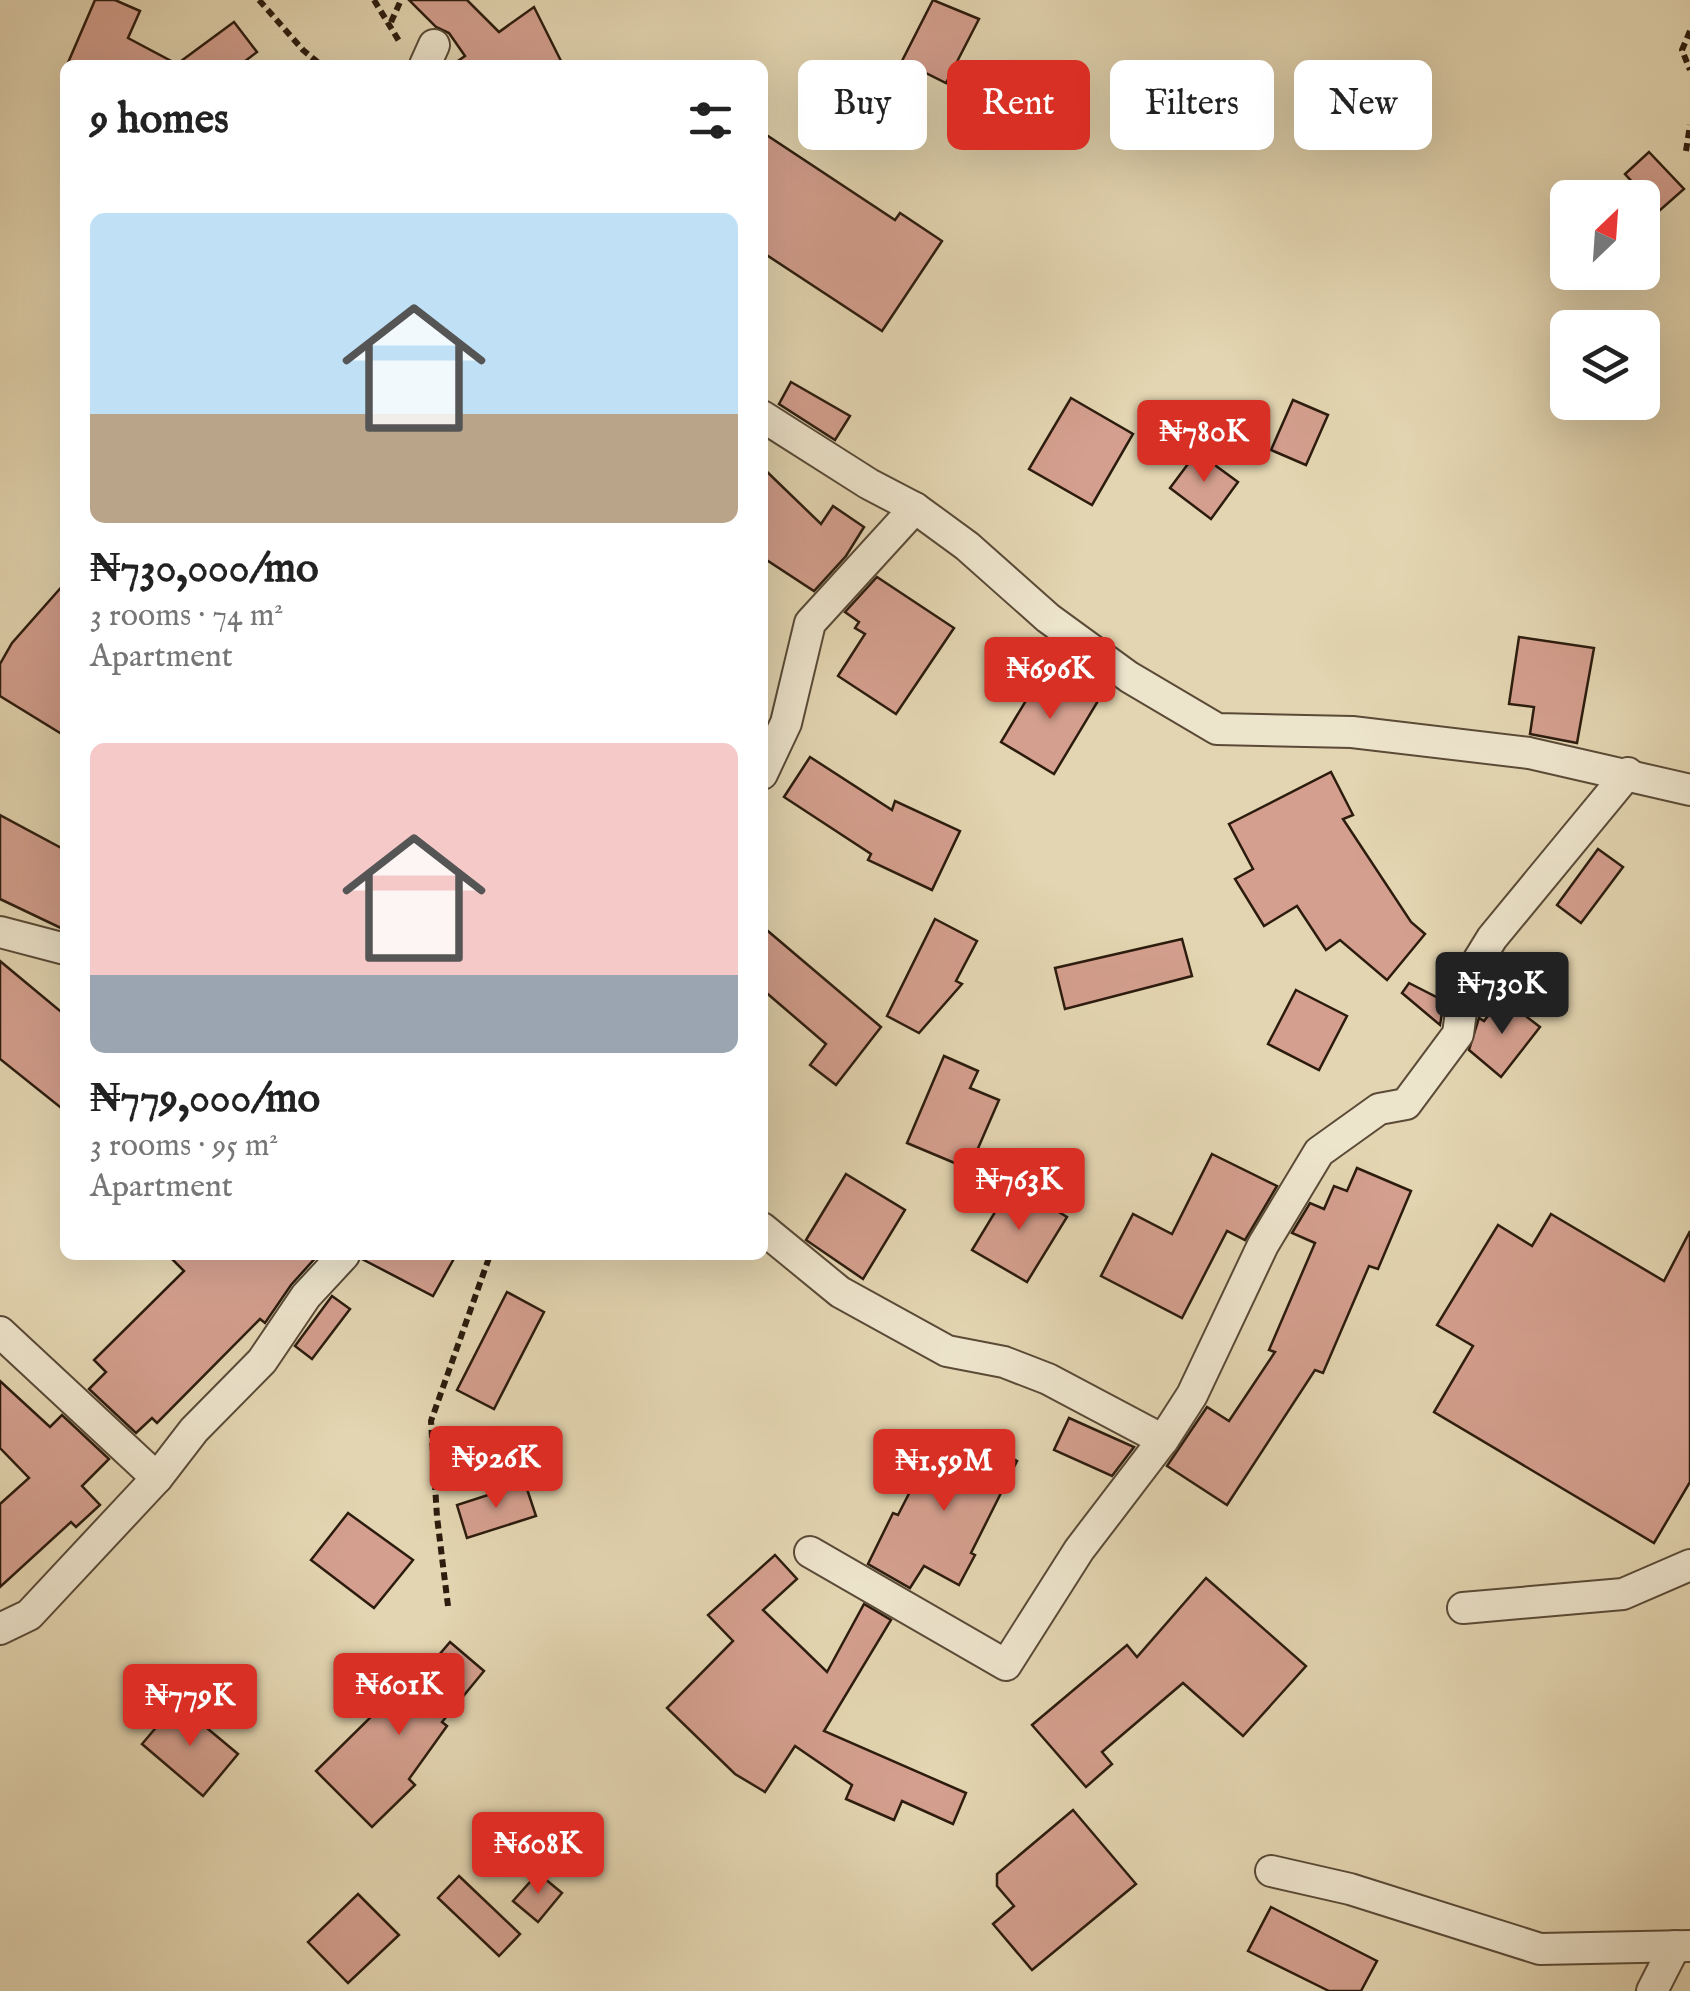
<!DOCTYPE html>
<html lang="en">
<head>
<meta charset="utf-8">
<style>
  :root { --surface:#fff; --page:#f2f2f2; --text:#222; --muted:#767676; --accent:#d93025 }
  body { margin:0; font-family:"IM FELL English",serif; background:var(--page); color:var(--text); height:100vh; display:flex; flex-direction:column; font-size:38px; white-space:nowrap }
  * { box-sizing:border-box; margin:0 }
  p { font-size:32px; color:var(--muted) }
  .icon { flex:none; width:55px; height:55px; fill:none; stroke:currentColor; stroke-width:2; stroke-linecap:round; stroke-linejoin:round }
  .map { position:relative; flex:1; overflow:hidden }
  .side { position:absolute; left:60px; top:60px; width:708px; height:1200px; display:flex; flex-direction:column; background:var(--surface); border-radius:15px; box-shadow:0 10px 40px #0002 }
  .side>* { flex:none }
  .hud { position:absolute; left:798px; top:60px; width:742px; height:90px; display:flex; gap:20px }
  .needle { width:65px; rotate:25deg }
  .tools { position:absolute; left:1550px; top:180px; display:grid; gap:20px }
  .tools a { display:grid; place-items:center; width:110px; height:110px; border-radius:15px; background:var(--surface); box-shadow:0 10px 40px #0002; font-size:50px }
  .price { position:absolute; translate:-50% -85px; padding:0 22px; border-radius:10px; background:var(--accent); color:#fff; font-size:32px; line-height:65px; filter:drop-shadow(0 2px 5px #0008) }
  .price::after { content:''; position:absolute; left:50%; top:60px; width:30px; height:22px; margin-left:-15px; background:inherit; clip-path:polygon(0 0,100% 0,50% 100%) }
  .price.selected { background:#222; color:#fff }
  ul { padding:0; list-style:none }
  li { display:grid; align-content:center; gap:20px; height:530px; padding:0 30px }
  li span { display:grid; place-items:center; height:310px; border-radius:15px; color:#555 }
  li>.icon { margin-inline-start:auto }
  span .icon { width:180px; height:180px; fill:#fffc; stroke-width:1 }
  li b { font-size:42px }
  h2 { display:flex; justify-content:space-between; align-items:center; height:120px; padding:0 30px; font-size:42px }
  .tag { padding:0 35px; border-radius:15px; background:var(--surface); box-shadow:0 10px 40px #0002; font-size:35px; line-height:90px }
  .tag.selected { background:var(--accent); color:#fff }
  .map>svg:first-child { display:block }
  .building { fill:#d49f8e; stroke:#2c1c0e; stroke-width:2.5 }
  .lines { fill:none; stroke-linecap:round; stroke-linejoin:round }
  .street-casing { stroke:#5a4a37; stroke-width:34 }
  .path { stroke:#2c1c0e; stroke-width:6; stroke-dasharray:8 5; stroke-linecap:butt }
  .street { stroke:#ede4cc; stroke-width:30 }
</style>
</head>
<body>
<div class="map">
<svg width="1690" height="1991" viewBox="0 0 1690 1991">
  <rect width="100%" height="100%" fill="#e3d5b1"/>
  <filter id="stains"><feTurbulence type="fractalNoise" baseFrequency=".002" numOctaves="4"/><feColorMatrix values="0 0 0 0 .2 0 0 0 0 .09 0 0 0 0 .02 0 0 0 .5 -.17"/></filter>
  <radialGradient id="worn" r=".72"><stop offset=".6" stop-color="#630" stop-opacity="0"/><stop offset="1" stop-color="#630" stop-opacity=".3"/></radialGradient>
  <!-- building -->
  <g class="building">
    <path d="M 95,0 L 115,0 L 140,11 L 128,38 L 177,64 L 234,22 L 257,52 L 240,65 L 67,65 Z"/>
    <path d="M 409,0 L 467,0 L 499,32 L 534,7 L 563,65 L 452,65 L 465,56 L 449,33 L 436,27 Z"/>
    <path d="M 933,0 L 979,19 L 946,83 L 902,61 Z"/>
    <path d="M 762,132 L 895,220 L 900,213 L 942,241 L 882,331 L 762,252 Z"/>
    <path d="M 1649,152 L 1684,189 L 1659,211 L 1625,174 Z"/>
    <path d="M 791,382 L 850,416 L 835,440 L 779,404 Z"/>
    <path d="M 1071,398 L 1133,434 L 1092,505 L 1029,469 Z"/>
    <path d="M 1293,400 L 1328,415 L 1306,465 L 1271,450 Z"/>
    <path d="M 1197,452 L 1238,482 L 1211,519 L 1170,488 Z"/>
    <path d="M 762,467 L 821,524 L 833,506 L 864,527 L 846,556 L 814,591 L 762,557 Z"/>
    <path d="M 877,577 L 954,628 L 896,714 L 838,676 L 865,634 L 855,628 L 859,622 L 845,612 Z"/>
    <path d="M 65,583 L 65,736 L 0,696 L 0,664 L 12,643 Z"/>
    <path d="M 1519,637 L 1594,648 L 1577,743 L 1530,734 L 1534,707 L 1509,704 Z"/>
    <path d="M 1045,669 L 1098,701 L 1054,774 L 1001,742 Z"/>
    <path d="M 810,757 L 892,810 L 895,801 L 960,831 L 932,890 L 868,860 L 871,854 L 784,797 Z"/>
    <path d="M 1331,772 L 1353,815 L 1343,819 L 1411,922 L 1425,934 L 1387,980 L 1340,940 L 1326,950 L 1297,906 L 1264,926 L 1235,879 L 1253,869 L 1229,824 Z"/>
    <path d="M 0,815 L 65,850 L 65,930 L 0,899 Z"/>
    <path d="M 1598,849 L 1623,867 L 1581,923 L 1557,905 Z"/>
    <path d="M 935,919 L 977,941 L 956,981 L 962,984 L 919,1033 L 887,1016 Z"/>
    <path d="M 762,926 L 881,1027 L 836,1085 L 810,1065 L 826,1044 L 762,989 Z"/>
    <path d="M 1182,939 L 1192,976 L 1065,1009 L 1055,968 Z"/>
    <path d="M 0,961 L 65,1015 L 65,1111 L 0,1059 Z"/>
    <path d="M 1409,983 L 1444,1001 L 1440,1025 L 1402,993 Z"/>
    <path d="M 1296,990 L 1347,1016 L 1319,1070 L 1268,1044 Z"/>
    <path d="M 1502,998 L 1540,1027 L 1501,1077 L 1469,1050 L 1479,1018 L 1484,1021 Z"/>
    <path d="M 944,1056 L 978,1071 L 970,1088 L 999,1100 L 969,1169 L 907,1143 Z"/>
    <path d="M 1212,1154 L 1277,1186 L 1245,1240 L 1227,1231 L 1182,1318 L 1101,1276 L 1133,1214 L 1172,1234 Z"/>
    <path d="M 1357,1168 L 1411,1191 L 1378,1269 L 1369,1266 L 1323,1373 L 1315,1370 L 1227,1505 L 1167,1466 L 1207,1407 L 1229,1421 L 1275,1352 L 1269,1350 L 1315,1243 L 1292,1233 L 1310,1203 L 1324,1209 L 1334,1186 L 1347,1191 Z"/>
    <path d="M 846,1174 L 905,1210 L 863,1279 L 806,1240 Z"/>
    <path d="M 1012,1184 L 1067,1217 L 1027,1282 L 972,1250 Z"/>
    <path d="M 1551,1214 L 1664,1281 L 1690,1231 L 1690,1482 L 1654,1543 L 1434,1412 L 1473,1346 L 1437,1325 L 1498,1225 L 1532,1246 Z"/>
    <path d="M 168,1255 L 318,1255 L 291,1285 L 265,1323 L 260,1319 L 157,1423 L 152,1418 L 136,1433 L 89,1389 L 106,1372 L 94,1360 L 184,1271 Z"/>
    <path d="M 362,1255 L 456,1255 L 433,1296 L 362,1259 Z"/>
    <path d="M 507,1292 L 544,1312 L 494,1409 L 457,1390 Z"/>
    <path d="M 332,1296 L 350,1309 L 312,1359 L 295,1346 Z"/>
    <path d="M 0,1381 L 50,1427 L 62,1415 L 109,1459 L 82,1486 L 100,1505 L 76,1527 L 71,1522 L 0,1587 L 0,1504 L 29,1478 L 0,1448 Z"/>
    <path d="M 1069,1418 L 1134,1447 L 1112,1476 L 1054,1450 Z"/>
    <path d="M 965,1435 L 1017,1461 L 971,1553 L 975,1555 L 959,1585 L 924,1566 L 910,1588 L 868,1564 L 893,1513 L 898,1515 L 934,1445 L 955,1455 Z"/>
    <path d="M 525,1483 L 536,1516 L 467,1538 L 457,1505 Z"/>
    <path d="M 348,1513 L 413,1560 L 374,1608 L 311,1560 Z"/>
    <path d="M 775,1555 L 797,1579 L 763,1610 L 827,1672 L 864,1604 L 891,1620 L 824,1731 L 966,1793 L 953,1824 L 902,1801 L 894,1820 L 846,1799 L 852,1785 L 795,1746 L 765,1792 L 735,1774 L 667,1708 L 733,1641 L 708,1615 Z"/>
    <path d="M 1206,1578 L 1306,1666 L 1243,1736 L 1183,1683 L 1102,1752 L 1112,1764 L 1086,1787 L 1032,1725 L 1127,1645 L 1137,1657 Z"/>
    <path d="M 450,1642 L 484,1671 L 442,1722 L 447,1726 L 409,1779 L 415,1785 L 372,1827 L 316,1771 L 376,1712 L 395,1687 L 405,1695 Z"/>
    <path d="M 177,1703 L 238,1754 L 203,1796 L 142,1744 Z"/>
    <path d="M 1073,1810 L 1136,1884 L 1032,1970 L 993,1924 L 1014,1906 L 997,1886 L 997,1874 Z"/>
    <path d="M 538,1873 L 562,1893 L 538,1922 L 513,1901 Z"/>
    <path d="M 459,1876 L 520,1934 L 499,1956 L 438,1898 Z"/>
    <path d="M 358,1894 L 399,1935 L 348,1983 L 308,1942 Z"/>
    <path d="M 1271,1907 L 1377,1961 L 1361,1991 L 1329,1991 L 1248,1951 Z"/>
  </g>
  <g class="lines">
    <!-- street casing -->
    <g class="street-casing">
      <g id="street">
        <path d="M 425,65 L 434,45"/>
        <path d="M 762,416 L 869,484 L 915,508 L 967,546 L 1048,618 L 1129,677 L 1217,729 L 1352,732 L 1529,753 L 1690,790"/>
        <path d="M 762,774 L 786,723 L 810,623 L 915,508"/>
        <path d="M 0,932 L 65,949"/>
        <path d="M 762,1228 L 840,1292 L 947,1351 L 1004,1362 L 1048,1379 L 1163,1440 L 1192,1395 L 1263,1245 L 1319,1152 L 1379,1109 L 1406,1104 L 1458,1034 L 1465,982 L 1492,938 L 1628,773"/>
        <path d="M 0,1332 L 157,1478 L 194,1430 L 262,1361 L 306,1296 L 344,1255"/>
        <path d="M 810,1552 L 1006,1665 L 1079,1550 L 1163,1440"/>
        <path d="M 1463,1608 L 1623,1594 L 1690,1565"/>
        <path d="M 0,1629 L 29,1615 L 157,1478"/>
        <path d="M 1271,1871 L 1350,1889 L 1540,1949 L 1690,1946"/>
        <path d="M 1652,1991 L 1675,1946"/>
      </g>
    </g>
    <!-- path -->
    <g class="path">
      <path d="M 259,0 L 303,50 L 321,65"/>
      <path d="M 374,0 L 399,41"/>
      <path d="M 391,22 L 401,0"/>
      <path d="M 1690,31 L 1682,50 L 1690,70"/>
      <path d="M 1686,151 L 1690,125"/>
      <path d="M 448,1606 L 437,1517 L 431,1421 L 490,1255"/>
    </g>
    <!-- street -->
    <use href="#street" class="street"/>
  </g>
  <rect width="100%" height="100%" filter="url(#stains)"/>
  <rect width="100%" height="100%" fill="url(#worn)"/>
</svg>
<div class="tools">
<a><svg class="needle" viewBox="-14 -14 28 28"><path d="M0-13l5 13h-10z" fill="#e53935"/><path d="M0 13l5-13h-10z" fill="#767676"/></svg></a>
<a><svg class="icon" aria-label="layers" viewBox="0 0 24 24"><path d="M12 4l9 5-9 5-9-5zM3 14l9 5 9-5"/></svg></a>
</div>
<b class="price" style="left:1204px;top:485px">₦780K</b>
<b class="price" style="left:1050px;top:722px">₦696K</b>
<b class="price selected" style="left:1502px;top:1037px">₦730K</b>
<b class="price" style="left:1019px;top:1233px">₦763K</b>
<b class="price" style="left:496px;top:1511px">₦926K</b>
<b class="price" style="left:944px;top:1514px">₦1.59M</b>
<b class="price" style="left:399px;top:1738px">₦601K</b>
<b class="price" style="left:190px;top:1749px">₦779K</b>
<b class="price" style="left:538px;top:1897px">₦608K</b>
<div class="hud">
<a class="tag">Buy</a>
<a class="tag selected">Rent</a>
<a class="tag">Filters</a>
<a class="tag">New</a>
</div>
<section class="side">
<h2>9 homes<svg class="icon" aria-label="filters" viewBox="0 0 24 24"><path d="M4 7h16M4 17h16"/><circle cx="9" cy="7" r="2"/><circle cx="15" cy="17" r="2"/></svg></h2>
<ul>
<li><span style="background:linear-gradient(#bfe0f5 65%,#b9a48a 0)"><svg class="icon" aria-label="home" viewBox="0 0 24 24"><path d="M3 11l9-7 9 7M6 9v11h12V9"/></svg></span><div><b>₦730,000/mo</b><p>3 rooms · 74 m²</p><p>Apartment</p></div></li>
<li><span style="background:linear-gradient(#f6c9c9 75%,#9aa5b1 0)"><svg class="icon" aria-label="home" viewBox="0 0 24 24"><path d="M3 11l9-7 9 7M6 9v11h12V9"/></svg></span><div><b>₦779,000/mo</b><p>3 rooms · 95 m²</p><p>Apartment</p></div></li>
</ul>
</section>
</div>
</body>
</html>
